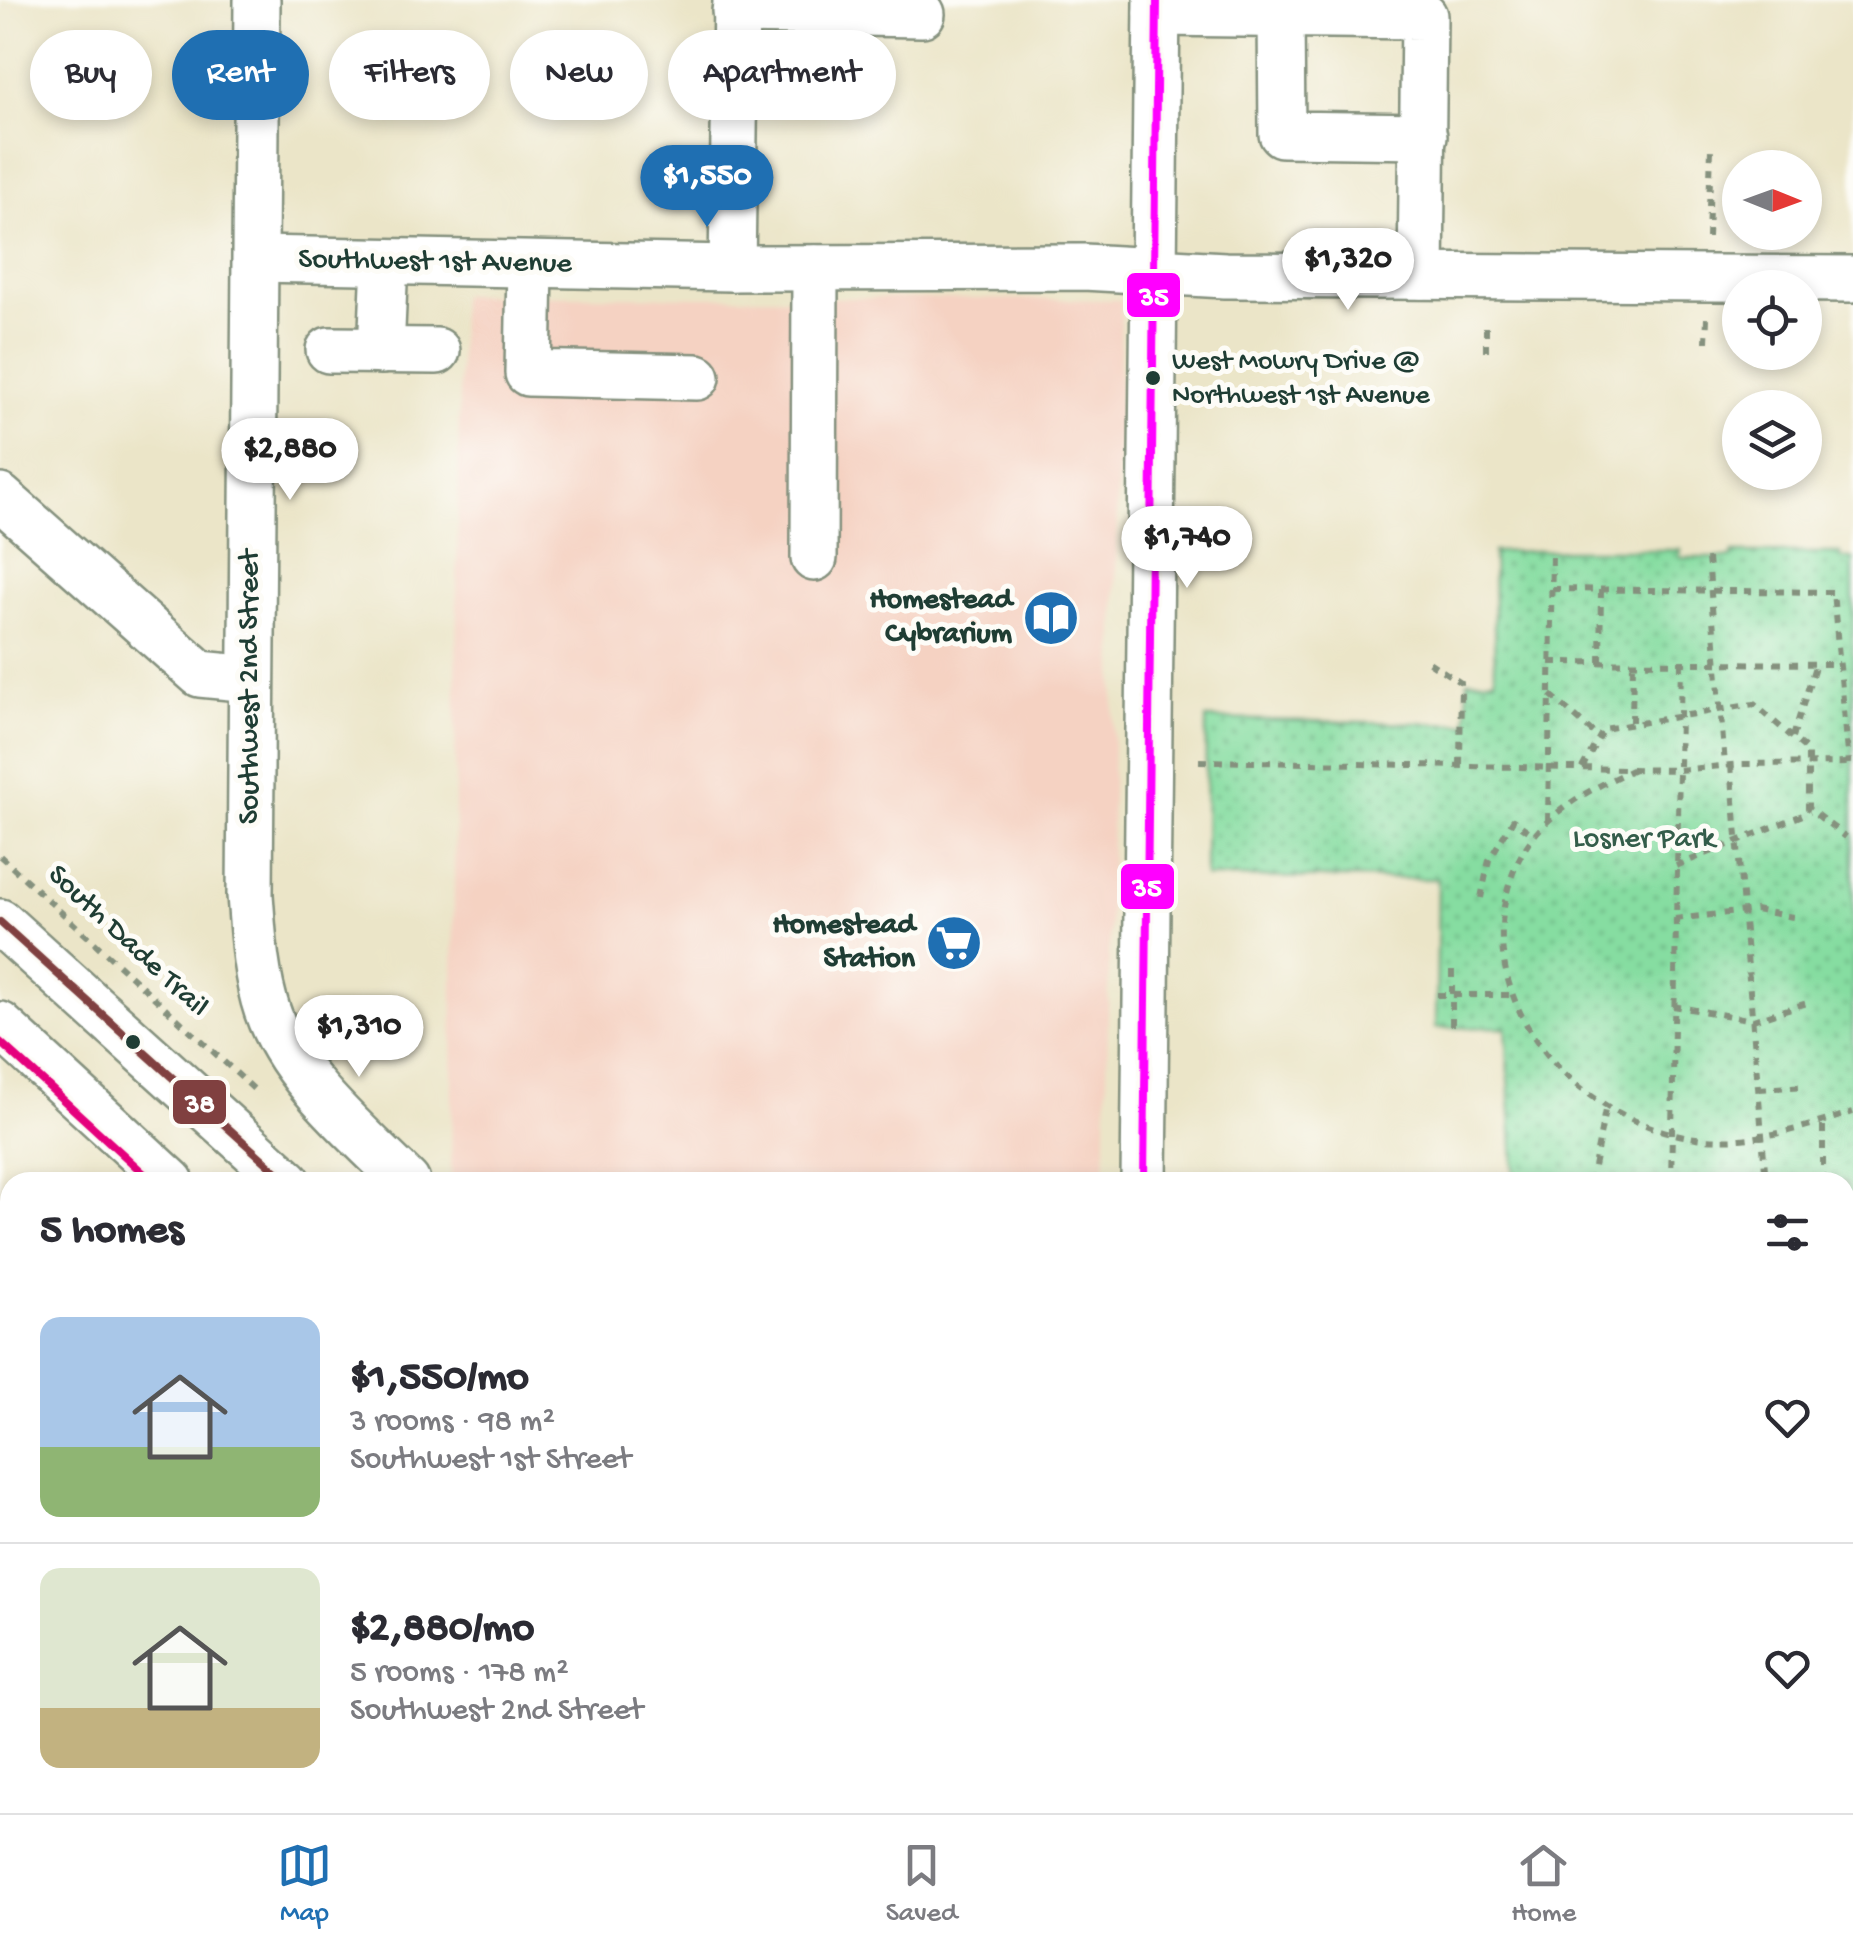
<!DOCTYPE html>
<html lang="en">
<head>
<meta charset="utf-8">
<style>
  :root { --surface:#fff; --page:#f7f7f7; --text:#2b2b33; --muted:#7c7c81; --line:#e1e1e2; --accent:#1f6fb2 }
  body { margin:0; font-family:"Gochi Hand",sans-serif; background:var(--page); color:var(--text); height:100vh; display:flex; flex-direction:column; font-size:38px; white-space:nowrap }
  * { box-sizing:border-box; margin:0 }
  p { font-size:32px; color:var(--muted) }
  .icon { flex:none; width:55px; height:55px; fill:none; stroke:currentColor; stroke-width:2; stroke-linecap:round; stroke-linejoin:round }
  .map { position:relative; flex:1; overflow:hidden }
  .side { position:absolute; left:0px; top:1172px; width:1855px; height:642px; display:flex; flex-direction:column; background:var(--surface); border-radius:30px 30px 0 0; box-shadow:0 5px 15px #0003 }
  .side>* { flex:none }
  .guide { position:absolute; left:30px; top:30px; width:1000px; height:90px; display:flex; gap:20px }
  .needle { width:65px; rotate:91deg }
  .fabs { position:absolute; left:1722px; top:150px; display:grid; gap:20px }
  .fabs a { display:grid; place-items:center; width:100px; height:100px; border-radius:50%; background:var(--surface); box-shadow:0 5px 15px #0003; font-size:50px }
  .price { position:absolute; translate:-50% -85px; padding:0 22px; border-radius:35px; background:#fff; color:#222; font-size:32px; line-height:65px; filter:drop-shadow(0 2px 5px #0008) }
  .price::after { content:''; position:absolute; left:50%; top:60px; width:30px; height:22px; margin-left:-15px; background:inherit; clip-path:polygon(0 0,100% 0,50% 100%) }
  .price.on { background:var(--accent); color:#fff }
  ul { padding:0; list-style:none }
  li { display:flex; align-items:center; gap:30px; height:250px; padding:0 40px }
  li+li { border-top:2px solid var(--line) }
  li span { display:grid; place-items:center; flex:none; width:280px; height:200px; border-radius:20px; color:#555 }
  li>.icon { margin-inline-start:auto }
  span .icon { width:120px; height:120px; fill:#fffc; stroke-width:1 }
  li b { font-size:42px }
  h2 { display:flex; justify-content:space-between; align-items:center; height:120px; padding:0 40px; font-size:42px }
  .tag { padding:0 35px; border-radius:45px; background:var(--surface); box-shadow:0 5px 15px #0003; font-size:35px; line-height:90px }
  .tag.on { background:var(--accent); color:#fff }
  .dock { display:flex; justify-content:space-around; align-items:center; height:140px; border-top:2px solid var(--line); background:var(--surface); font-size:28px; color:var(--muted) }
  .dock a { display:grid; justify-items:center; gap:5px }
  .dock .on { color:var(--accent) }
  .map>svg:first-child { display:block }
  .built { fill:#f5d2c2 }
  .park { fill:url(#park-dots); stroke:#528d6a; stroke-width:2.5 }
  .lines { fill:none; stroke-linecap:round; stroke-linejoin:round }
  .minor-casing { stroke:#85917e; stroke-width:50 }
  .major-casing { stroke:#85917e; stroke-width:60 }
  .path { stroke:#85917e; stroke-width:6; stroke-dasharray:8 8; stroke-linecap:butt }
  .minor { stroke:#fff; stroke-width:45 }
  .major { stroke:#f6be87; stroke-width:55 }
  .bus-1-casing { stroke:#fdfcf7; stroke-width:15 }
  .bus-2-casing { stroke:#fdfcf7; stroke-width:15 }
  .bus-3-casing { stroke:#fdfcf7; stroke-width:15 }
  .bus-1 { stroke:#f0f; stroke-width:8 }
  .bus-2 { stroke:#804040; stroke-width:8 }
  .bus-3 { stroke:#e5007d; stroke-width:8 }
  .bus-dot { fill:#1f3d34; stroke:#fdfcf7; stroke-width:4 }
  .labels { text-anchor:middle; dominant-baseline:central; stroke-width:10; stroke-linejoin:round; paint-order:stroke }
  .bus-label { font-size:28px; fill:#1f3d34; stroke:#fdfcf7; text-anchor:start }
  .street-label { font-size:30px; fill:#1f3d34; stroke:#fdfcf7 }
  .poi-label { font-size:30px; font-weight:bold; fill:#1f3d34; stroke:#fdfcf7; text-anchor:end }
  .park-label { font-size:30px; fill:#345d4a; stroke:#fdfcf7 }
  .line-badge { stroke:#fdfcf7; stroke-width:4 }
  .badge-label { font-size:28px; text-anchor:middle; font-weight:bold; fill:#fff }
</style>
</head>
<body>
<div class="map">
<svg width="1853" height="1813" viewBox="0 0 1853 1813">
  <defs>
    <pattern id="park-dots" width="8" height="8" patternUnits="userSpaceOnUse" patternTransform="scale(2.5)"><rect width="8" height="8" fill="#86dda1"/><path d="M2 2h.1M6 6h.1" fill="none" stroke="#6db484" stroke-width="1.8" stroke-linecap="round"/></pattern>
  </defs>
  <rect width="100%" height="100%" fill="#fdfcf7"/>
  <filter id="ink" filterUnits="userSpaceOnUse"><feTurbulence type="fractalNoise" baseFrequency=".01" numOctaves="2"/><feDisplacementMap in="SourceGraphic" scale="20" xChannelSelector="R" yChannelSelector="G"/><feConvolveMatrix kernelMatrix="1 2 1 2 8 2 1 2 1" color-interpolation-filters="sRGB"/></filter>
  <filter id="wash" filterUnits="userSpaceOnUse"><feTurbulence type="fractalNoise" baseFrequency=".0048" numOctaves="4" result="noise"/><feDisplacementMap in="SourceGraphic" scale="40" xChannelSelector="R" yChannelSelector="G"/><feGaussianBlur stdDeviation="2.25" result="paint"/><feColorMatrix in="noise" values="0 0 0 0 0 0 0 0 0 0 0 0 0 0 0 0 0 1.4 0 .05"/><feComposite in="paint" operator="in"/></filter>
  <g filter="url(#wash)">
    <rect width="100%" height="100%" fill="#ebe5c8"/>
    <!-- built -->
    <path class="built" d="M 460,295 L 1121,300 L 1105,1182 L 451,1182 Z"/>
    <!-- park -->
    <path class="park" d="M 1568,550 L 1680,550 L 1680,558 L 1732,558 L 1733,553 L 1840,553 L 1840,558 L 1853,558 L 1853,1415 L 1845,1415 L 1845,1182 L 1515,1182 L 1506,1027 L 1436,1028 L 1438,879 L 1205,877 L 1206,719 L 1467,724 L 1468,680 L 1495,679 L 1493,552 Z"/>
  </g>
  <g filter="url(#ink)">
    <g class="lines">
      <!-- minor casing -->
      <g class="minor-casing">
        <g id="minor">
          <path d="M 257,0 L 250,895 C 253,933 255,974 267,1010 C 289,1076 359,1134 407,1182"/>
          <path d="M 735,11 L 922,14"/>
          <path d="M 1157,13 L 1424,16 L 1421,276"/>
          <path d="M 1281,15 L 1282,134 L 1424,136"/>
          <path d="M 256,259 L 732,268 L 1084,267 L 1225,275 L 1853,279"/>
          <path d="M 530,265 L 528,373 L 697,377"/>
          <path d="M 732,268 L 736,0"/>
          <path d="M 329,350 L 437,351"/>
          <path d="M 381,351 L 385,262"/>
          <path d="M 0,497 L 200,674 L 251,679"/>
          <path d="M 814,558 L 815,268"/>
          <path d="M 0,922 L 288,1182"/>
          <path d="M 0,1025 L 171,1182"/>
          <path d="M 1144,1182 L 1157,0"/>
          <path d="M 0,1270 L 10,1279"/>
          <path d="M 582,1805 L 591,1813"/>
          <path d="M 902,1805 L 911,1813"/>
          <path d="M 1031,1805 L 1041,1813"/>
          <path d="M 70,1813 L 77,1805"/>
          <path d="M 1139,1813 L 1139,1805"/>
          <path d="M 1256,1813 L 1256,1805"/>
          <path d="M 1399,1813 L 1424,1806 L 1853,1810"/>
        </g>
      </g>
      <!-- major casing -->
      <g class="major-casing">
        <g id="major">
          <path d="M 0,1467 L 10,1467"/>
          <path d="M 1845,1479 L 1853,1479"/>
        </g>
      </g>
      <!-- path -->
      <g class="path">
        <path d="M 1708,238 L 1711,149"/>
        <path d="M 1706,342 L 1707,318"/>
        <path d="M 1486,351 L 1486,326"/>
        <path d="M 1708,558 L 1725,765"/>
        <path d="M 1552,589 L 1833,592 L 1849,764"/>
        <path d="M 1429,662 L 1461,683 L 1460,766"/>
        <path d="M 1550,662 L 1839,664"/>
        <path d="M 1600,662 L 1601,590"/>
        <path d="M 1551,695 L 1597,736"/>
        <path d="M 1632,722 L 1633,662"/>
        <path d="M 1793,737 L 1816,663"/>
        <path d="M 1199,761 L 1678,770 L 1742,764 L 1853,763"/>
        <path d="M 1731,765 L 1766,1182"/>
        <path d="M 1582,768 L 1604,729 L 1754,704 L 1808,751 L 1808,808 L 1846,837"/>
        <path d="M 1634,769 C 1597,786 1560,804 1534,836 C 1516,858 1507,885 1503,913 C 1490,1027 1588,1123 1696,1138 C 1750,1145 1803,1128 1853,1112"/>
        <path d="M 1548,821 L 1552,552"/>
        <path d="M 0,856 L 257,1092"/>
        <path d="M 1676,866 L 1810,812"/>
        <path d="M 1481,898 L 1489,860 L 1513,820 L 1534,835"/>
        <path d="M 1675,919 L 1755,910 L 1793,917"/>
        <path d="M 1437,995 L 1511,995"/>
        <path d="M 1673,1006 L 1753,1020 L 1807,1003"/>
        <path d="M 1452,1026 L 1452,962"/>
        <path d="M 1759,1089 L 1806,1086"/>
        <path d="M 1591,1182 L 1606,1105"/>
        <path d="M 1671,1182 L 1681,663"/>
        <path d="M 1823,1182 L 1823,1121"/>
        <path d="M 1845,1233 L 1845,1291"/>
        <path d="M 957,1805 L 967,1813"/>
      </g>
      <!-- minor -->
      <use href="#minor" class="minor"/>
      <!-- major -->
      <use href="#major" class="major"/>
      <!-- bus-1 casing -->
      <g class="bus-1-casing">
        <path id="bus-1" d="M 1144,1182 L 1157,0"/>
      </g>
      <!-- bus-2 casing -->
      <g class="bus-2-casing">
        <path id="bus-2" d="M 0,922 L 288,1182"/>
      </g>
      <!-- bus-3 casing -->
      <g class="bus-3-casing">
        <path id="bus-3" d="M 0,1042 L 153,1182"/>
      </g>
      <!-- bus-1 -->
      <use href="#bus-1" class="bus-1"/>
      <!-- bus-2 -->
      <use href="#bus-2" class="bus-2"/>
      <!-- bus-3 -->
      <use href="#bus-3" class="bus-3"/>
    </g>
  </g>
  <!-- icons -->
  <defs>
    <g id="library-disc" transform="scale(2.875)"><circle r="9.5" fill="#1f6fb2" stroke="#fdfcf7"/><path d="M-6-4Q-3-5.5-.7-3.5V5Q-3 3-6 4ZM6-4Q3-5.5 .7-3.5V5Q3 3 6 4Z" fill="#fff"/></g>
    <g id="supermarket-disc" transform="scale(2.875)"><circle r="9.5" fill="#1f6fb2" stroke="#fdfcf7"/><path d="M-6-5.5h2.5l.6 2H6L4.5 2H-2.5L-4.4-4H-6ZM-1.5 3.2a1.3 1.3 0 1 0 .1 0ZM3 3.2a1.3 1.3 0 1 0 .1 0Z" fill="#fff"/></g>
  </defs>
  <g fill-rule="evenodd">
    <use href="#library-disc" x="1051" y="618"/>
    <use href="#supermarket-disc" x="954" y="943"/>
  </g>
  <!-- markers -->
  <g class="bus-dot">
    <circle cx="1153" cy="378" r="9"/>
    <circle cx="133" cy="1042" r="9"/>
  </g>
  <g class="labels">
    <!-- bus labels -->
    <g class="bus-label">
      <text x="1172" y="362">West Mowry Drive @<tspan x="1172" dy="34">Northwest 1st Avenue</tspan></text>
    </g>
    <!-- street labels -->
    <g class="street-label">
      <text transform="translate(435 263) rotate(1)">Southwest 1st Avenue</text>
      <text transform="translate(251 687) rotate(-90)">Southwest 2nd Street</text>
      <text transform="translate(127 942) rotate(43)">South Dade Trail</text>
    </g>
    <!-- poi labels -->
    <g class="poi-label">
      <text x="1012" y="601">Homestead<tspan x="1012" dy="34">Cybrarium</tspan></text>
      <text x="915" y="926">Homestead<tspan x="915" dy="34">Station</tspan></text>
    </g>
    <!-- park labels -->
    <g class="park-label">
      <text x="1644" y="840">Losner Park</text>
    </g>
  </g>
  <g class="line-badge">
    <rect x="1125" y="271" width="57" height="48" rx="10" fill="#f0f"/>
    <rect x="1119" y="862" width="57" height="49" rx="10" fill="#f0f"/>
    <rect x="171" y="1078" width="57" height="48" rx="10" fill="#804040"/>
  </g>
  <g class="badge-label">
    <text x="1154" y="305">35</text>
    <text x="1147" y="896">35</text>
    <text x="200" y="1112">38</text>
  </g>
</svg>
<div class="fabs">
<a><svg class="needle" viewBox="-14 -14 28 28"><path d="M0-13l5 13h-10z" fill="#e53935"/><path d="M0 13l5-13h-10z" fill="#7c7c81"/></svg></a>
<a><svg class="icon" aria-label="locate" viewBox="0 0 24 24"><circle cx="12" cy="12" r="6"/><path d="M12 2v4M12 18v4M2 12h4M18 12h4"/></svg></a>
<a><svg class="icon" aria-label="layers" viewBox="0 0 24 24"><path d="M12 4l9 5-9 5-9-5zM3 14l9 5 9-5"/></svg></a>
</div>
<b class="price on" style="left:707px;top:230px">$1,550</b>
<b class="price" style="left:1348px;top:313px">$1,320</b>
<b class="price" style="left:290px;top:503px">$2,880</b>
<b class="price" style="left:1187px;top:591px">$1,740</b>
<b class="price" style="left:359px;top:1080px">$1,310</b>
<div class="guide">
<a class="tag">Buy</a>
<a class="tag on">Rent</a>
<a class="tag">Filters</a>
<a class="tag">New</a>
<a class="tag">Apartment</a>
</div>
<section class="side">
<h2>5 homes<svg class="icon" aria-label="filters" viewBox="0 0 24 24"><path d="M4 7h16M4 17h16"/><circle cx="9" cy="7" r="2"/><circle cx="15" cy="17" r="2"/></svg></h2>
<ul>
<li><span style="background:linear-gradient(#a9c7e8 65%,#8fb573 0)"><svg class="icon" aria-label="home" viewBox="0 0 24 24"><path d="M3 11l9-7 9 7M6 9v11h12V9"/></svg></span><div><b>$1,550/mo</b><p>3 rooms · 98 m²</p><p>Southwest 1st Street</p></div><svg class="icon" aria-label="heart" viewBox="0 0 24 24"><path d="M12 20l-8-8c-3-5 5-10 8-4 3-6 11-1 8 4z"/></svg></li>
<li><span style="background:linear-gradient(#dfe7d0 70%,#c2b280 0)"><svg class="icon" aria-label="home" viewBox="0 0 24 24"><path d="M3 11l9-7 9 7M6 9v11h12V9"/></svg></span><div><b>$2,880/mo</b><p>5 rooms · 178 m²</p><p>Southwest 2nd Street</p></div><svg class="icon" aria-label="heart" viewBox="0 0 24 24"><path d="M12 20l-8-8c-3-5 5-10 8-4 3-6 11-1 8 4z"/></svg></li>
</ul>
</section>
</div>
<nav class="dock">
<a class="on"><svg class="icon" aria-label="map" viewBox="0 0 24 24"><path d="M3 6l6-2 6 2 6-2v14l-6 2-6-2-6 2zM9 4v14M15 6v14"/></svg>Map</a>
<a><svg class="icon" aria-label="saved" viewBox="0 0 24 24"><path d="M7 4h10v16l-5-4-5 4z"/></svg>Saved</a>
<a><svg class="icon" aria-label="home" viewBox="0 0 24 24"><path d="M3 11l9-7 9 7M6 9v11h12V9"/></svg>Home</a>
</nav>
</body>
</html>
